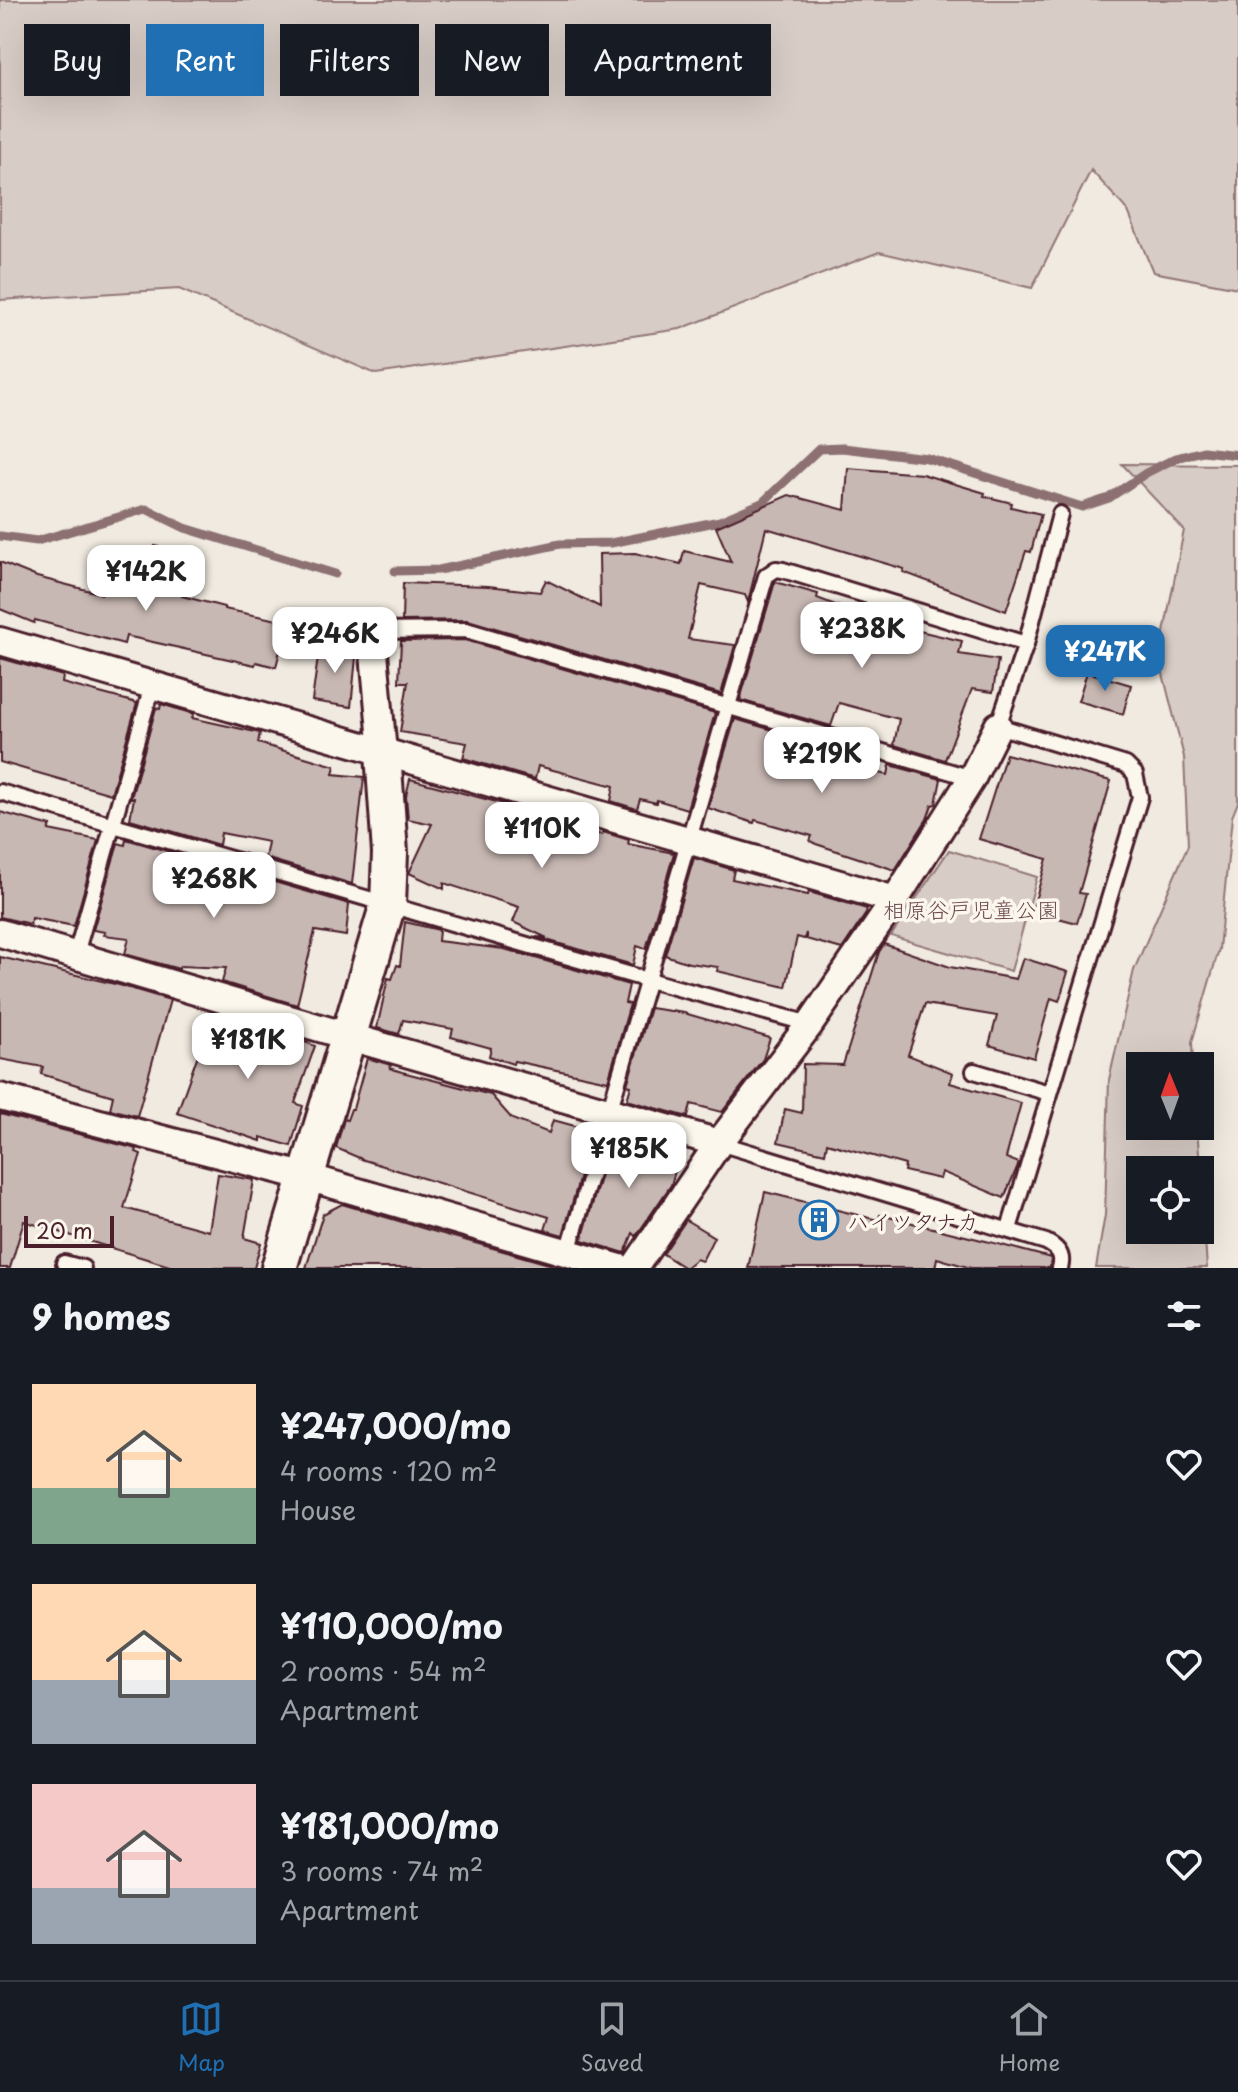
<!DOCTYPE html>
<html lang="en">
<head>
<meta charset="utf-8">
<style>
  :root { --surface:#171b24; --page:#242831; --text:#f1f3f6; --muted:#9ea1a6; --line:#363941; --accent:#1f6fb2 }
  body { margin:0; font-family:"Playpen Sans","Klee One",sans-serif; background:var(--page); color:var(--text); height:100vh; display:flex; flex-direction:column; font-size:30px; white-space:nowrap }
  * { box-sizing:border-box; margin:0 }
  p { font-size:26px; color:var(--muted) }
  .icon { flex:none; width:44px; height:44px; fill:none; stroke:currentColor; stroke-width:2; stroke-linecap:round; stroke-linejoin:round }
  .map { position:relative; height:1268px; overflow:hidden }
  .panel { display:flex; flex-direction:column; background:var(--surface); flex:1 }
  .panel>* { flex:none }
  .banner { position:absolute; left:24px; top:24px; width:800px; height:72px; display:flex; gap:16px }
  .needle { width:52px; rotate:359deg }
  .fabs { position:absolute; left:1126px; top:1052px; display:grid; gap:16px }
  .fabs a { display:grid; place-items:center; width:88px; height:88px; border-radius:0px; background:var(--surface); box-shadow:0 8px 32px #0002; font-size:40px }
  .scale { position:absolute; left:24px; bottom:20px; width:90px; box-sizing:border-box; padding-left:8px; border:4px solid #4a1f2b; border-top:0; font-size:22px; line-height:28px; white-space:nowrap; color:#4a1f2b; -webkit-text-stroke:6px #fbf7ec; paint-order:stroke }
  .price { position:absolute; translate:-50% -68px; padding:0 18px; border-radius:16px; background:#fff; color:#222; font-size:26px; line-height:52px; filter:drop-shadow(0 2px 4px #0008) }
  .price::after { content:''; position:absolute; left:50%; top:48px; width:24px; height:18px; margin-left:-12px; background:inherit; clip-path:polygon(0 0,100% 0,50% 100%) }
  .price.current { background:var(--accent); color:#fff }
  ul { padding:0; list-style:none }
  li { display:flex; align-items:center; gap:24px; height:200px; padding:0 32px }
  li span { display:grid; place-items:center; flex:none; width:224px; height:160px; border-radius:0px; color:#555 }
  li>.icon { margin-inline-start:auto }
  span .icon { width:96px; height:96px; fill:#fffc; stroke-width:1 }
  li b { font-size:34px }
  h2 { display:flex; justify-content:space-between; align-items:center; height:96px; padding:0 32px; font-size:34px }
  .chip { padding:0 28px; border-radius:0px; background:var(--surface); box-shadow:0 8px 32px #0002; font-size:28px; line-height:72px }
  .chip.current { background:var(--accent); color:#fff }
  .tabs { display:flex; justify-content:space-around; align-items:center; height:112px; border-top:2px solid var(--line); background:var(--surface); font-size:22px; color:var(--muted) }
  .tabs a { display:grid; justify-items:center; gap:4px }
  .tabs .current { color:var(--accent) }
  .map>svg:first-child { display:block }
  .green { fill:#d8ccc6; stroke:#917678; stroke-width:2; fill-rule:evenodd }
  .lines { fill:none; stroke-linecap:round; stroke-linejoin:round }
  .stream { stroke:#8c6f72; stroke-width:9 }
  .building { fill:#c8b8b3; stroke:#4a1f2b; stroke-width:2 }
  .service-casing { stroke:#4a1f2b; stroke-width:20 }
  .minor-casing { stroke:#4a1f2b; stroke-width:32 }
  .tertiary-casing { stroke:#4a1f2b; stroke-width:40 }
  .service { stroke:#fbf7ec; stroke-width:14 }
  .minor { stroke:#fbf7ec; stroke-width:26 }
  .tertiary { stroke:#fbf7ec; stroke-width:34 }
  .labels { text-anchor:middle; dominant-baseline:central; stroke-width:7; stroke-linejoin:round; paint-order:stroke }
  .park-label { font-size:22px; fill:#6e4a52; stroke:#fbf7ec }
  .poi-label { font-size:22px; fill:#4a1f2b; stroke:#fbf7ec; text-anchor:start }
</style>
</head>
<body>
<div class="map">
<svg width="1238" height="1268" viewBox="0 0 1238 1268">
  <rect width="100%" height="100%" fill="#f0eae0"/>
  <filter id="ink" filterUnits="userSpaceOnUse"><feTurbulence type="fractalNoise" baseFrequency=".0125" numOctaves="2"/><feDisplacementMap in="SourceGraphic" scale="16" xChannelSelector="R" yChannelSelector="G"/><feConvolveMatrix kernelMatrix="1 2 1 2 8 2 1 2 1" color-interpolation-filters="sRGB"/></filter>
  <g filter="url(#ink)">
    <!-- green -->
    <g class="green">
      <path d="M 0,0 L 1238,0 L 1238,288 L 1153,272 L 1128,211 L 1091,170 L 1032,288 L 879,252 L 680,329 L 376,374 L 179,289 L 0,300 Z"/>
      <path d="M 1122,464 L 1238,465 L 1238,802 L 1232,817 L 1219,949 L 1192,1042 L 1193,1066 L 1140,1066 L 1140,1126 L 1197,1126 L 1207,1268 L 1096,1268 L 1105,1215 L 1109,1080 L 1134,970 L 1188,845 L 1184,757 L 1159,658 L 1184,530 ZM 1200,1170 L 1200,1230 L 1140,1230 L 1140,1170 Z"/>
      <path d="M 949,850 L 1037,877 L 1011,971 L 891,936 Z"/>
    </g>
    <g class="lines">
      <!-- stream -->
      <g class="stream">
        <path d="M 0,536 L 37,541 L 146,509 L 185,528 L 335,574"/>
        <path d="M 395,571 L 439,570 L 560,544 L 611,543 L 720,521 L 762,503 L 819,449 L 842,448 L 927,458 L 1082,507 L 1109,498 L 1146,473 L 1176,458 L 1203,451 L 1238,455"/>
      </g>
    </g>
    <!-- building -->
    <g class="building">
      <path d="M 848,468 L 922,474 L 985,493 L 984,496 L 1012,503 L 1011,507 L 1041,514 L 1031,552 L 1026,551 L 1006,611 L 903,572 L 904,569 L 766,528 L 748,602 L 745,595 L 701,585 L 688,639 L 735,645 L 721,694 L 468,620 L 402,621 L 403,583 L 488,586 L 540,592 L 546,580 L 600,607 L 599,554 L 635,553 L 681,564 L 684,551 L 731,562 L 716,527 L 789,495 L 845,510 Z"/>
      <path d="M 155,546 L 191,554 L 182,596 L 224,607 L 224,609 L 287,622 L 276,667 L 256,662 L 255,665 L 126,636 L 124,644 L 35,620 L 34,623 L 0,609 L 0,562 L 37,577 L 102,594 L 103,590 L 114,592 L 116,583 L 145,590 Z"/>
      <path d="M 775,582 L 818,594 L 817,598 L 877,621 L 962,641 L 959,654 L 998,660 L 993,692 L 972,689 L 945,760 L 894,745 L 899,719 L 839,703 L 831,726 L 740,700 Z"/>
      <path d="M 465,640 L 715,713 L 687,809 L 657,800 L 656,803 L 640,799 L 637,809 L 611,801 L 614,786 L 538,766 L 535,779 L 463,758 L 467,743 L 400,732 L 408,682 L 399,682 L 401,641 Z"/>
      <path d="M 320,642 L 357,647 L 351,707 L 312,701 Z"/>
      <path d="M 0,658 L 63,676 L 62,683 L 137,703 L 111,794 L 0,762 Z"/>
      <path d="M 1087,672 L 1131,685 L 1123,714 L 1078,701 Z"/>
      <path d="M 161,704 L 194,714 L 192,718 L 260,733 L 258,743 L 335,766 L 333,774 L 364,777 L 352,884 L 265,858 L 268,842 L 221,833 L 219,845 L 130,819 L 134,798 L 131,798 L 156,708 L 160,709 Z"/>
      <path d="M 735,719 L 824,745 L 822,750 L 841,756 L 839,764 L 888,775 L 890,765 L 941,779 L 936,804 L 932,805 L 927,819 L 895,870 L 816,844 L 810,841 L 812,836 L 755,820 L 754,823 L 708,808 Z"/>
      <path d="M 1006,754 L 1111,781 L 1079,893 L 1086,894 L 1077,923 L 1032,911 L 1047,859 L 979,839 Z"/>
      <path d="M 410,779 L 527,810 L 526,813 L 602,835 L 603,832 L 629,840 L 628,844 L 674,853 L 646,949 L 637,946 L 633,965 L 536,937 L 547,938 L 513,922 L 519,907 L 444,883 L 444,889 L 409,873 L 432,824 L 408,819 L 406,796 Z"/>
      <path d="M 0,812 L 51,826 L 49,830 L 98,840 L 74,926 L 32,918 L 30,924 L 0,917 Z"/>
      <path d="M 126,839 L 215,865 L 213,876 L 258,891 L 261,878 L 349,904 L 346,936 L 315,931 L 297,1005 L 222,982 L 226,968 L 180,966 L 179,969 L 125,954 L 129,938 L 104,935 L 105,932 L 93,930 L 118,843 L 125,845 Z"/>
      <path d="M 694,858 L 734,870 L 732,879 L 808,895 L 809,892 L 867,909 L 865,915 L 842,949 L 806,939 L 806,933 L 804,939 L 797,937 L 786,987 L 717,971 L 718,967 L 689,963 L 665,955 Z"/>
      <path d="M 405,922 L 439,930 L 438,941 L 504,949 L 629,985 L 625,1003 L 630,1004 L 608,1081 L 514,1061 L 513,1064 L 489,1056 L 491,1048 L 451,1037 L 453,1029 L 403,1020 L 399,1034 L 377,1028 L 388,978 L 392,979 L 397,965 L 400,966 Z"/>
      <path d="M 884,944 L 950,967 L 1016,979 L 1023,958 L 1068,972 L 1059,1001 L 1051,998 L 1034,1058 L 989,1045 L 997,1016 L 925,1004 L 908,1055 L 953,1073 L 950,1083 L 1021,1103 L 1006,1158 L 1019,1163 L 1004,1198 L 942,1172 L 940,1179 L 904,1171 L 905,1165 L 827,1143 L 825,1153 L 778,1142 L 785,1109 L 802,1113 L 803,1064 L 843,1065 L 879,952 Z"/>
      <path d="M 0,957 L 119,985 L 170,1000 L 137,1116 L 110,1109 L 113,1096 L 41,1074 L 43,1067 L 0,1059 Z"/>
      <path d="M 650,1008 L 684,1013 L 770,1038 L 763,1059 L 722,1112 L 691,1104 L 688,1117 L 627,1100 L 631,1086 L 627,1085 Z"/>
      <path d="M 213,1013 L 290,1036 L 315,1046 L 295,1103 L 303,1106 L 291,1146 L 261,1137 L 261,1141 L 177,1113 Z"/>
      <path d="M 367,1058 L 391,1065 L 390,1068 L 402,1072 L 491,1095 L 512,1119 L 549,1133 L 553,1120 L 593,1131 L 563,1235 L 545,1230 L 549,1217 L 364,1160 L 336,1148 L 344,1119 L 347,1120 L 351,1109 L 353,1109 Z"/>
      <path d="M 0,1114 L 137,1149 L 136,1152 L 141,1154 L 124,1208 L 209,1231 L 218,1174 L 254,1180 L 244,1238 L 261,1243 L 254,1268 L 176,1268 L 24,1221 L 10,1268 L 0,1268 Z"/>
      <path d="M 619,1131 L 681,1150 L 671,1185 L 636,1236 L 633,1233 L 625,1253 L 582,1240 L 612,1136 L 618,1137 Z"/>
      <path d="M 765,1192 L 878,1220 L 880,1215 L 998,1244 L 1051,1258 L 1050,1268 L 971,1268 L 937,1258 L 935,1268 L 748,1268 Z"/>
      <path d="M 342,1204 L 429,1230 L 563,1268 L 306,1268 L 323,1214 Z"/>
      <path d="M 686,1220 L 714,1237 L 702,1261 L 696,1259 L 685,1268 L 663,1254 Z"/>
    </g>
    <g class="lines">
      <!-- service casing -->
      <g class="service-casing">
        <g id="service">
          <path d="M 372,631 L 466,630 L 972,778"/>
          <path d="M 0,792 L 648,980 L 810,1024"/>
          <path d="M 76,954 L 152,686"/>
          <path d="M 974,1071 L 1049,1093"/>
          <path d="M 719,1143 L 1046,1242 C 1058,1248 1064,1255 1060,1268"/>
          <path d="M 1009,1229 L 1140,797 L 1135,774 L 1126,765 L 998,726 L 1026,644 L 1060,514"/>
          <path d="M 568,1252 L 766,576 L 776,569 L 783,570 L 1026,644"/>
          <path d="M 64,1263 L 83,1268"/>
        </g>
      </g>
      <!-- minor casing -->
      <g class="minor-casing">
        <g id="minor">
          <path d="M 372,631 L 383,753"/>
          <path d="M 0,641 L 895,900"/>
          <path d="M 0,933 L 350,1037 L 719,1143"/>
          <path d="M 0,1097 L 307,1177 L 620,1268"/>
          <path d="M 634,1268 L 719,1143 L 810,1024 L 895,900 L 972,778 L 998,726"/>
        </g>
      </g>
      <!-- tertiary casing -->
      <g class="tertiary-casing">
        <path id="tertiary" d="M 279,1268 L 388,904 L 390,853 L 383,753"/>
      </g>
      <!-- service -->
      <use href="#service" class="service"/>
      <!-- minor -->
      <use href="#minor" class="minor"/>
      <!-- tertiary -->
      <use href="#tertiary" class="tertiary"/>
    </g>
  </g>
  <!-- icons -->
  <defs>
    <g id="building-ring" transform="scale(2)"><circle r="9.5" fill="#fbf7ec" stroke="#1f6fb2" stroke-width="1.5"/><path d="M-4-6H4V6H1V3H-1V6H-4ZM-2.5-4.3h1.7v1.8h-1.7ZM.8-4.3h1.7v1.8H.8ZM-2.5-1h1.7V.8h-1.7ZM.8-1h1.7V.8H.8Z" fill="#1f6fb2"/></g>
  </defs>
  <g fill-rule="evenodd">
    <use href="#building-ring" x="819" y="1220"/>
  </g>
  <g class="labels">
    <!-- park labels -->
    <g class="park-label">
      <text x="971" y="908">相原谷戸児童公園</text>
    </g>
    <!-- poi labels -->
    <g class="poi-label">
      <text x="847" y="1220">ハイツタナカ</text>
    </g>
  </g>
</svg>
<div class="fabs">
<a><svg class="needle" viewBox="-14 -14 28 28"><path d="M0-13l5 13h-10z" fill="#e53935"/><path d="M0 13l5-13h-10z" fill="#9ea1a6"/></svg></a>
<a><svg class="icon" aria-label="locate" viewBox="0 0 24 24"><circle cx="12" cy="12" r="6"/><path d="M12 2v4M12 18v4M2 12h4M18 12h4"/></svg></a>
</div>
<div class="scale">20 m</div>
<b class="price" style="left:146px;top:613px">¥142K</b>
<b class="price" style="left:862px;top:670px">¥238K</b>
<b class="price" style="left:335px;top:675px">¥246K</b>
<b class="price current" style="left:1105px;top:693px">¥247K</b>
<b class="price" style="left:822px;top:795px">¥219K</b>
<b class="price" style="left:542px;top:870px">¥110K</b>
<b class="price" style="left:214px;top:920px">¥268K</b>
<b class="price" style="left:248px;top:1081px">¥181K</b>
<b class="price" style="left:629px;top:1190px">¥185K</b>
<div class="banner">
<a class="chip">Buy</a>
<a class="chip current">Rent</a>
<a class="chip">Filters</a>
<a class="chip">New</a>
<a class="chip">Apartment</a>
</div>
</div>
<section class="panel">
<h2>9 homes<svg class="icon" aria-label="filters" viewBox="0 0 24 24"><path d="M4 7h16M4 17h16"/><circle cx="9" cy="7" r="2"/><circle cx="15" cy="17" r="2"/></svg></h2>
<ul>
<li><span style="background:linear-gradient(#ffd9b3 65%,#7fa58c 0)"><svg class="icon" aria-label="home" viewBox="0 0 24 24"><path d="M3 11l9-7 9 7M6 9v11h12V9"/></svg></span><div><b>¥247,000/mo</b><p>4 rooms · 120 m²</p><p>House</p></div><svg class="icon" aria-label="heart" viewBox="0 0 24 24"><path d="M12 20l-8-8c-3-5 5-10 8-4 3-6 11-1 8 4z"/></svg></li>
<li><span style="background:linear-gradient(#ffd9b3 60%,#9aa5b1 0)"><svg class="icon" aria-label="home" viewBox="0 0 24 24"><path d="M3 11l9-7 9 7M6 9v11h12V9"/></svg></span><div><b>¥110,000/mo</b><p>2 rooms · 54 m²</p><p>Apartment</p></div><svg class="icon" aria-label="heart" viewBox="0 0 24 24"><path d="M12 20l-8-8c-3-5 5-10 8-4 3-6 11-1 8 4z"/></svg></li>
<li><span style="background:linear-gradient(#f6c9c9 65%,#9aa5b1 0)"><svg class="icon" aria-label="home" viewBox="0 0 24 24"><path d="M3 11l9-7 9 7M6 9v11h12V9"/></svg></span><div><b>¥181,000/mo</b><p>3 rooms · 74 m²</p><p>Apartment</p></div><svg class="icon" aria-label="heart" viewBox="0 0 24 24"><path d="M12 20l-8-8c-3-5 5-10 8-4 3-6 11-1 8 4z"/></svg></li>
</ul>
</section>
<nav class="tabs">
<a class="current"><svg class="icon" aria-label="map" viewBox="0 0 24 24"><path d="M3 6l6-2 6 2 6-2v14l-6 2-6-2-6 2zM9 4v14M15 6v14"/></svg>Map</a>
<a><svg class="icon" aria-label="saved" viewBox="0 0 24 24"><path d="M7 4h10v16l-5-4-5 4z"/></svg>Saved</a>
<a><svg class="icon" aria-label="home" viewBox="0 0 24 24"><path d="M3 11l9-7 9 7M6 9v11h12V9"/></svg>Home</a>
</nav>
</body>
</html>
